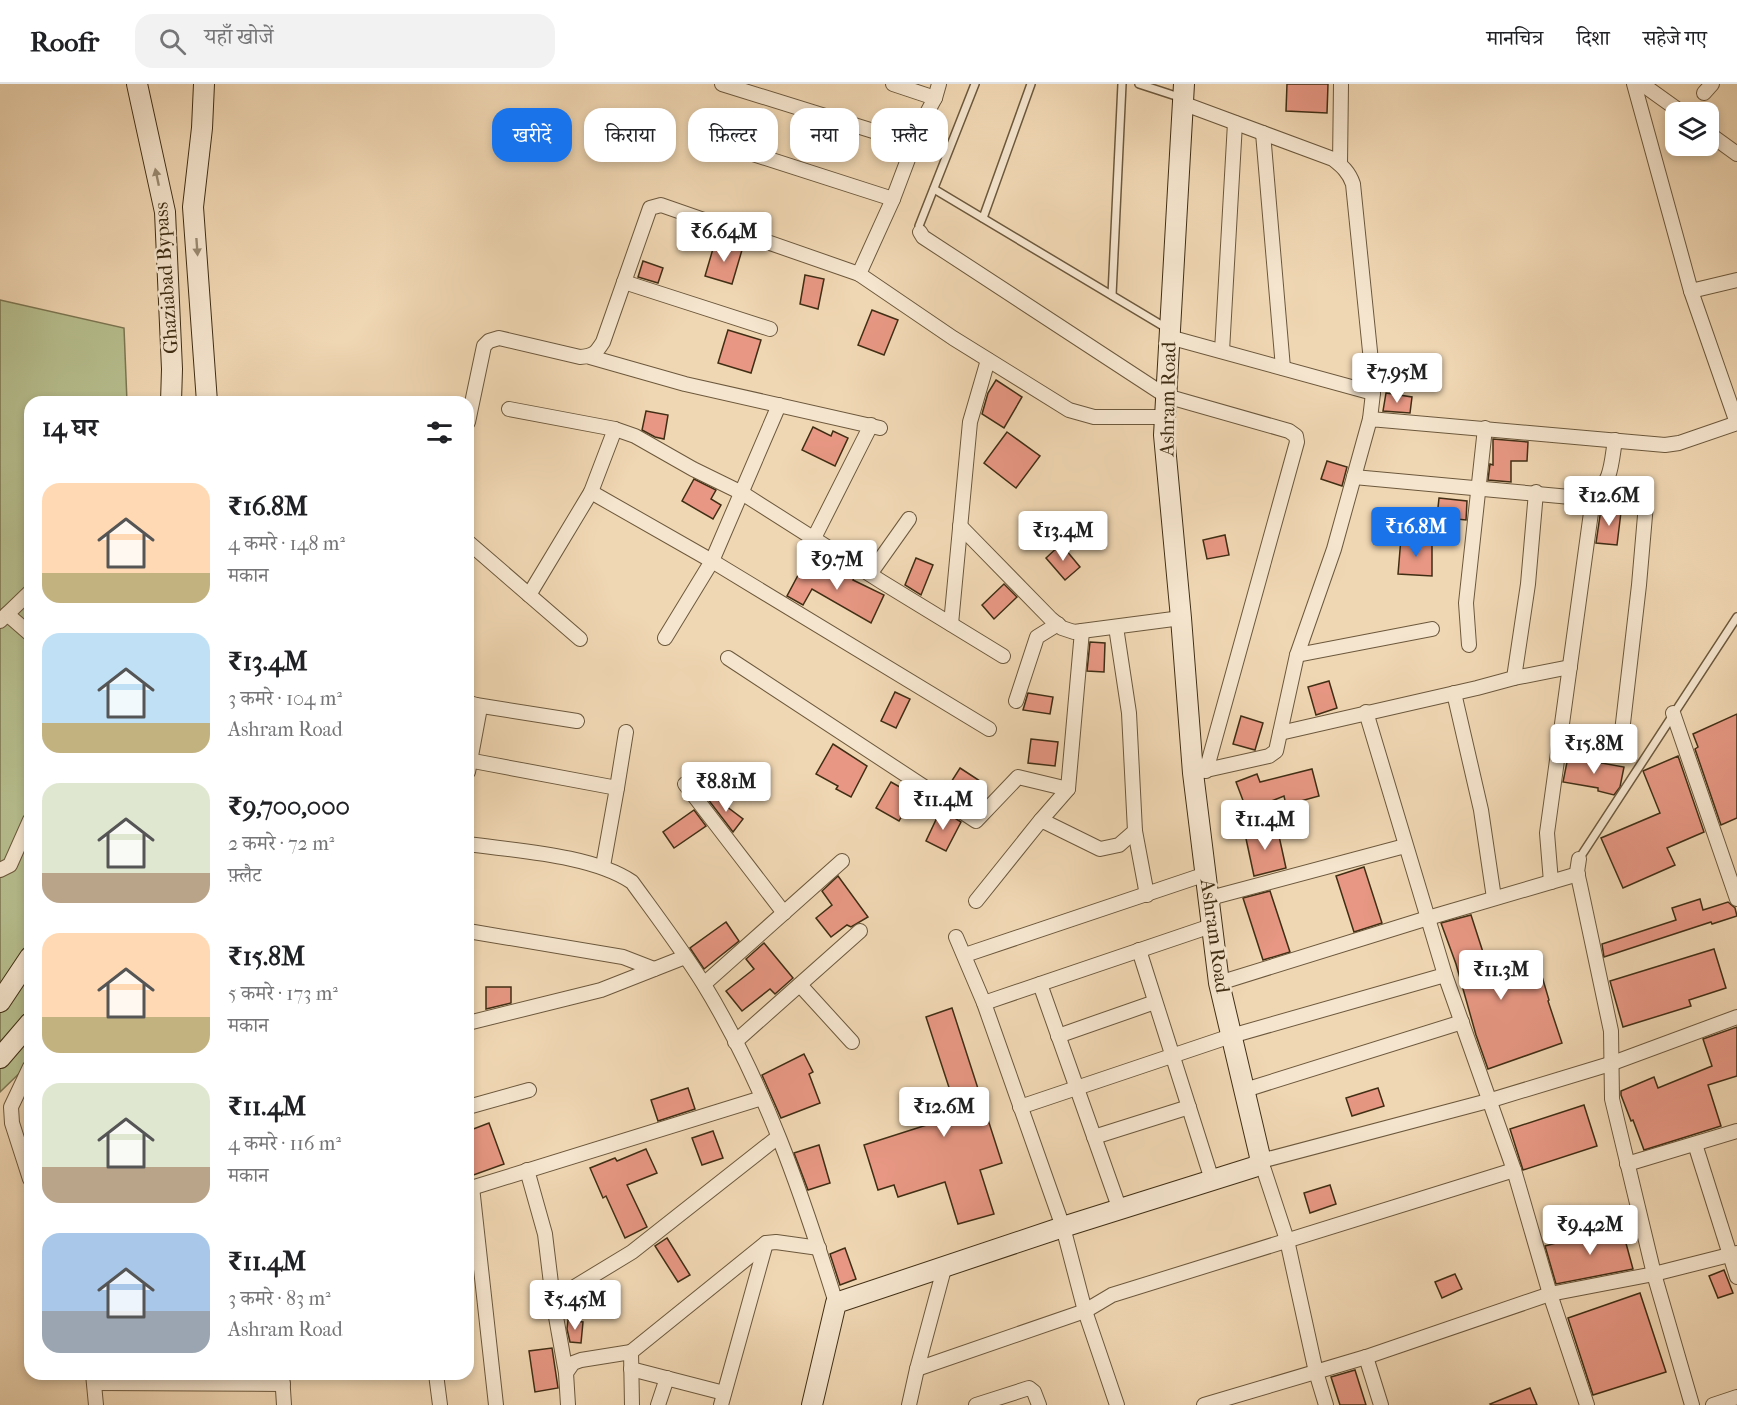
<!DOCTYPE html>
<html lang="hi">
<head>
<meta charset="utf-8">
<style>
  :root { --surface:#fff; --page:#f2f2f2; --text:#202124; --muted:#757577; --line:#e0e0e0; --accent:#1a73e8 }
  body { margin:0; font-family:"IM FELL French Canon","Noto Serif Devanagari",serif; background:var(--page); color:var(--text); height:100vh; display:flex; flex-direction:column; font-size:22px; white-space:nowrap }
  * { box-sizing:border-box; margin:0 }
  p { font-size:20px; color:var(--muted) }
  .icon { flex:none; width:33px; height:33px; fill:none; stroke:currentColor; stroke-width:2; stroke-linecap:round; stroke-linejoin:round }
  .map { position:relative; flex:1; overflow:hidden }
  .sheet { position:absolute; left:24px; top:312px; width:450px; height:984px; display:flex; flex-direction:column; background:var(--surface); border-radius:18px; box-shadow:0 3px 9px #0003 }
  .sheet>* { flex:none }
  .banner { position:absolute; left:492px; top:24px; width:570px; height:54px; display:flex; gap:12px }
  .tools { position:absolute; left:1665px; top:18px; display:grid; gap:12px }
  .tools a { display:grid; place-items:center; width:54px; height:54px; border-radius:12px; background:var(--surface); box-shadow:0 3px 9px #0003; font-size:30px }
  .price { position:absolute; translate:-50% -51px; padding:0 14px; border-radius:6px; background:#fff; color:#222; font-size:20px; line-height:39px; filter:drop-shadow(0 2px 3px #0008) }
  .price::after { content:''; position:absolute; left:50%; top:36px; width:18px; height:14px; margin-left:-9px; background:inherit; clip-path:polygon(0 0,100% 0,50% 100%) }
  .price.current { background:var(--accent); color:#fff }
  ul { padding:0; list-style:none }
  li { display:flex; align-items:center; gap:18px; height:150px; padding:0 18px }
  li span { display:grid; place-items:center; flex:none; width:168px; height:120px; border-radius:18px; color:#555 }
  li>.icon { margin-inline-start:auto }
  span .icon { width:72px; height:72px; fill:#fffc; stroke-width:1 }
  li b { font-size:26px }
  h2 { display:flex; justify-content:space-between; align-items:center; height:72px; padding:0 18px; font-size:26px }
  .chip { padding:0 21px; border-radius:18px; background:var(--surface); box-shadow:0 3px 9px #0003; font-size:21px; line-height:54px }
  .chip.current { background:var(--accent); color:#fff }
  header { display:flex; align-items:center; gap:36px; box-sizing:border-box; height:84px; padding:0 30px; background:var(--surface); border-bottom:2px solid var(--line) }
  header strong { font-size:28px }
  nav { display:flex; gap:33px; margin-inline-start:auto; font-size:21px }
  .search { width:420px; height:54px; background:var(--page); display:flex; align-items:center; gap:15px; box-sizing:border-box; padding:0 21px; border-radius:18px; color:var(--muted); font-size:22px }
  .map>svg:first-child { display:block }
  .green { fill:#b7bf8f; stroke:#7c7652; stroke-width:1.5 }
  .building { fill:#e79783; stroke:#402e14; stroke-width:1.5 }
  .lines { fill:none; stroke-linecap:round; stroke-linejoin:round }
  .lane-casing { stroke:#6c583c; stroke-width:10 }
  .street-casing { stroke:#6c583c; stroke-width:16 }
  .secondary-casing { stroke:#402e14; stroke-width:22 }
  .lane { stroke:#f5e5ce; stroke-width:7 }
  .street { stroke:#f5e5ce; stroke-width:14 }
  .secondary { stroke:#f5e5ce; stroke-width:20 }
  .oneway { fill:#9a8a71 }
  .labels { text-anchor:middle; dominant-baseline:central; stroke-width:5; stroke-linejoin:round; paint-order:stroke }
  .street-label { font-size:20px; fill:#402e14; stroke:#f5e5ce }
</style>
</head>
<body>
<header>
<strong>Roofr</strong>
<div class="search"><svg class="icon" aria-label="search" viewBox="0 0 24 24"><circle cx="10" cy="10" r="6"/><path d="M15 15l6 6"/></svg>यहाँ खोजें</div>
<nav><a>मानचित्र</a><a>दिशा</a><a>सहेजे गए</a></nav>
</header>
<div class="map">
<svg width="1737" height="1321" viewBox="0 0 1737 1321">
  <rect width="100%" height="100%" fill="#f0d7b3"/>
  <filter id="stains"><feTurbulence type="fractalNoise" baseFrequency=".00333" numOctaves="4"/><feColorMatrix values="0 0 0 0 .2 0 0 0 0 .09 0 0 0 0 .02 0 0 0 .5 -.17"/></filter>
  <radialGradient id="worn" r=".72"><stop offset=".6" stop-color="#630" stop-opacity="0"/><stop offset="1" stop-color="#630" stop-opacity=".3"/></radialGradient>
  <!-- green -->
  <path class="green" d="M 0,216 L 124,244 L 127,318 L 30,318 L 30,979 L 0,1008 Z"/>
  <!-- building -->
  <g class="building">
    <path d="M 1287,0 L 1328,0 L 1327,29 L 1286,27 Z"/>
    <path d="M 715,158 L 742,166 L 732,200 L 705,192 Z"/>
    <path d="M 643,177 L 663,184 L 658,199 L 638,193 Z"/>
    <path d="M 805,191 L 824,195 L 818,225 L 800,220 Z"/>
    <path d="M 872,226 L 898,236 L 884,271 L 858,261 Z"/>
    <path d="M 728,246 L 761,256 L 751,289 L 718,279 Z"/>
    <path d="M 996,296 L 1022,313 L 1004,344 L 982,330 L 988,309 Z"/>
    <path d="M 1386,309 L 1412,313 L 1410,329 L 1383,327 Z"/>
    <path d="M 646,327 L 668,331 L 664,355 L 655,353 L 642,346 Z"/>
    <path d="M 813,343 L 831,352 L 833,347 L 848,354 L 835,382 L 802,366 Z"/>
    <path d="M 1007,348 L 1040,372 L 1016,404 L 984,379 Z"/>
    <path d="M 1493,355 L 1528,358 L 1527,377 L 1511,377 L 1511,398 L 1488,396 L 1490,380 L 1493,381 Z"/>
    <path d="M 1327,377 L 1347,383 L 1342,402 L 1321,395 Z"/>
    <path d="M 694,395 L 716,406 L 711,415 L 721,421 L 713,435 L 682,417 Z"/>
    <path d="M 1439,414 L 1467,417 L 1466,436 L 1437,433 Z"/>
    <path d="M 1601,425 L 1621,428 L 1617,461 L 1596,459 Z"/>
    <path d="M 1225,451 L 1229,471 L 1207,475 L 1203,456 Z"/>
    <path d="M 1401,454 L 1432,457 L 1432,492 L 1398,490 Z"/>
    <path d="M 1061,460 L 1080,483 L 1065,496 L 1046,474 Z"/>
    <path d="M 916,474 L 933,481 L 921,511 L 905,501 Z"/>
    <path d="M 804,480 L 829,493 L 835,482 L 854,493 L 853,496 L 884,511 L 871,539 L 812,505 L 803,521 L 787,512 Z"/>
    <path d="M 1004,500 L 1017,513 L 994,535 L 982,521 Z"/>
    <path d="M 1090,558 L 1105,559 L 1104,588 L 1087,587 Z"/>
    <path d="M 1329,597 L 1337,624 L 1316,631 L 1308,603 Z"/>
    <path d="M 895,608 L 910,615 L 896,644 L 881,637 Z"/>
    <path d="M 1028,609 L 1053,613 L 1050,630 L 1023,626 Z"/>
    <path d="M 1737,630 L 1737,734 L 1721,741 L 1695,665 L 1698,663 L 1693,650 Z"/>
    <path d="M 1241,632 L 1263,639 L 1255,666 L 1233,660 Z"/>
    <path d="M 1031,655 L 1058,658 L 1055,682 L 1028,679 Z"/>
    <path d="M 833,660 L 867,682 L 851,713 L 836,705 L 838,702 L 816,690 Z"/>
    <path d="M 1678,672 L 1704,748 L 1667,764 L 1675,781 L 1623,804 L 1601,754 L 1660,729 L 1643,687 Z"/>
    <path d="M 1568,673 L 1624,683 L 1620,703 L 1614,711 L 1598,707 L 1598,704 L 1563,698 Z"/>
    <path d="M 960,684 L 980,697 L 966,720 L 946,706 Z"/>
    <path d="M 1312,685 L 1319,712 L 1286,721 L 1284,712 L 1247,727 L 1236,698 L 1257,690 L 1260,698 Z"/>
    <path d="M 891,698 L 914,711 L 899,737 L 876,724 Z"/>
    <path d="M 710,710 L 743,735 L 733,748 L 707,714 Z"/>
    <path d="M 941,725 L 961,738 L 946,767 L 926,757 Z"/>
    <path d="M 694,726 L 706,742 L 674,764 L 663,748 Z"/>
    <path d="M 1277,743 L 1286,784 L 1254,792 L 1245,750 Z"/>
    <path d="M 1364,783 L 1382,839 L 1354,848 L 1336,792 Z"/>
    <path d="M 838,792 L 868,833 L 851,843 L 847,841 L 831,853 L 816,834 L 832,821 L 822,807 Z"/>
    <path d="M 1270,807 L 1290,868 L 1263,876 L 1243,814 Z"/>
    <path d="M 1700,815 L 1703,826 L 1728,818 L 1735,824 L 1737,832 L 1712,840 L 1711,838 L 1604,873 L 1602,860 L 1676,836 L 1672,824 Z"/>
    <path d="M 1471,831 L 1491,893 L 1538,879 L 1549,916 L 1548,917 L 1562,959 L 1488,985 L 1476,951 L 1456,880 L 1441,839 Z"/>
    <path d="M 726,838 L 739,857 L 704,885 L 690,864 Z"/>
    <path d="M 764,859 L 793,894 L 775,910 L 770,905 L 742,927 L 726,907 L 754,885 L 746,875 Z"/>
    <path d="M 1714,865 L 1726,904 L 1689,916 L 1691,922 L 1623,943 L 1610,897 Z"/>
    <path d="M 486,903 L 511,903 L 511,919 L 486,925 Z"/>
    <path d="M 952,924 L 1002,1079 L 980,1086 L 994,1130 L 958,1140 L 945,1098 L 898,1113 L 894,1101 L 878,1106 L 864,1061 L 958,1031 L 926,933 Z"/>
    <path d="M 1737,943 L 1737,992 L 1708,1001 L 1721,1042 L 1644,1066 L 1633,1036 L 1631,1037 L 1621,1011 L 1621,1007 L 1654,993 L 1658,1004 L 1712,982 L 1703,955 Z"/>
    <path d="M 804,970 L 813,988 L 809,990 L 820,1019 L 781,1034 L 762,991 Z"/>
    <path d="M 688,1004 L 695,1025 L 658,1037 L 651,1016 Z"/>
    <path d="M 1378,1004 L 1384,1022 L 1352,1032 L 1346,1014 Z"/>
    <path d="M 1584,1021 L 1597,1062 L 1523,1086 L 1510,1045 Z"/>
    <path d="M 489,1039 L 504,1080 L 468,1093 L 468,1047 Z"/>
    <path d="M 713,1047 L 723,1074 L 702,1081 L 692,1054 Z"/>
    <path d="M 819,1061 L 830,1099 L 808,1106 L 794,1069 Z"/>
    <path d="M 646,1065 L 657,1089 L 627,1101 L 647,1143 L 625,1154 L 606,1112 L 603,1114 L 590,1084 L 615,1074 L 617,1077 Z"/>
    <path d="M 1330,1101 L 1336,1120 L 1310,1129 L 1304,1109 Z"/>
    <path d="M 1621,1141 L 1633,1185 L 1556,1200 L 1545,1162 Z"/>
    <path d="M 667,1154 L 690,1191 L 678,1198 L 655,1162 Z"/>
    <path d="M 845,1164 L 856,1195 L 840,1201 L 830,1170 Z"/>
    <path d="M 1724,1186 L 1733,1209 L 1718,1214 L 1709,1192 Z"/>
    <path d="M 1455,1190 L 1462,1205 L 1442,1214 L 1435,1198 Z"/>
    <path d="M 1640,1209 L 1666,1288 L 1593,1311 L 1568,1234 Z"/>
    <path d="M 568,1236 L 583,1238 L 581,1259 L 570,1258 L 567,1245 Z"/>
    <path d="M 552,1264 L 558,1304 L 535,1308 L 529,1267 Z"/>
    <path d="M 1355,1286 L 1366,1321 L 1340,1321 L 1331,1293 Z"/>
    <path d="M 1530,1304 L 1537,1321 L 1491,1321 L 1490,1320 Z"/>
  </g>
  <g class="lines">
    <!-- lane casing -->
    <g class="lane-casing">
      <g id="lane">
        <path d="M 1139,0 L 1182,14"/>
        <path d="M 934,105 L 1168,245"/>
        <path d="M 983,134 L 1031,0"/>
        <path d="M 920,148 L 919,142 L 975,0"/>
        <path d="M 1112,211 L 1122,0"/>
        <path d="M 1579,775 L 1737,533"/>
      </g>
    </g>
    <!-- street casing -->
    <g class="street-casing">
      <g id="street">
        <path d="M 722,0 L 915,60"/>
        <path d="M 893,0 L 935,14"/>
        <path d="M 1634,0 L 1691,207 L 1737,339"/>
        <path d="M 1642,0 L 1681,28"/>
        <path d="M 1704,9 L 1712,0"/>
        <path d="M 1182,19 L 1333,75 C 1342,82 1349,88 1353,100 L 1372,287 L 1373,309 L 1370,335"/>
        <path d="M 1263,49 L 1283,284"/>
        <path d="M 1708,49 L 1737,70"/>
        <path d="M 697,52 L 893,115"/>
        <path d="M 1340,80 L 1341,0"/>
        <path d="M 920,148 L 923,153 L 1166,312 L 1289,347 L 1296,352 L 1297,358 L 1206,687"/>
        <path d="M 859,190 L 893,115 L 922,38 L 935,14 L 939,0"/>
        <path d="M 624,198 L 770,245"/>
        <path d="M 1691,207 L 1737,196"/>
        <path d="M 1169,253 L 1373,309"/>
        <path d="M 1222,267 L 1235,39"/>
        <path d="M 590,273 L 685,300 L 880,344"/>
        <path d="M 509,325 L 615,345 L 635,352 L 693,385 L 742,409 L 882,498 L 1003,572"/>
        <path d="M 468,338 L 484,262 L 489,257 L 499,254 L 580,273 C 594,272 596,269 603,258 L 650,124 L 661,121 L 859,190 L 953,254 L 1069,326 L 1094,333 L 1165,333"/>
        <path d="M 1354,393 L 1646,420 L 1639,501 L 1620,665 L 1560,655"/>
        <path d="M 591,408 L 712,477 L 989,645"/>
        <path d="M 960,442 L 1051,535 L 1062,544 L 1074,548 L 1181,534"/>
        <path d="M 814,454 L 871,341"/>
        <path d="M 468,458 L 580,555"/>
        <path d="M 870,490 L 909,435"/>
        <path d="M 529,511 L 591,408 L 615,345"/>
        <path d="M 7,530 L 30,550"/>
        <path d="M 0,537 L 30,508"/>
        <path d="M 951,540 L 970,338 L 988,276"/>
        <path d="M 665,554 L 712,477 L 779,321"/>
        <path d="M 1469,561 L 1466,519 L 1485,344"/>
        <path d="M 1297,571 L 1432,545"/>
        <path d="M 728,574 L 976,737 L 1018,693 L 1068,705"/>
        <path d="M 1514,594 L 1528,500 L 1536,408"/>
        <path d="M 1454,609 L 1481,726 L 1494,814"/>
        <path d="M 1016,617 L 1037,553 L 1058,540"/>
        <path d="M 476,621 L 577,637"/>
        <path d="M 1366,628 L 1445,891 L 1514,1086 L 1550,1210 L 1587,1321"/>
        <path d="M 1673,629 L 1737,815"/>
        <path d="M 1280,649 L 1477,604 L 1514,594 L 1570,583"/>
        <path d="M 468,676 L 617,704 L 603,782"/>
        <path d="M 468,688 L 479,629 L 476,621 L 470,619"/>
        <path d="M 1193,689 L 1269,672 L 1276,667 L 1297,571 L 1334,465 L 1370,335 L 1665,361 L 1679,359 L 1737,339"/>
        <path d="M 685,700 L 784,829"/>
        <path d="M 617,704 L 626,648"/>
        <path d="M 1041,736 L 1068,705 L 1082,547"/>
        <path d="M 1135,747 L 1147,811"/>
        <path d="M 468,760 C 517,767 592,771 632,798 C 656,831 681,864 703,899 C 764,998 802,1110 836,1219"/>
        <path d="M 1579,775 L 1577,788 L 1580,801 L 1611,947 L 1612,1015 L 1654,1190 L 1692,1321"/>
        <path d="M 0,786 L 10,781 L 30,736"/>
        <path d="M 1551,798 L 1547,749 L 1593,414 C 1612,396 1611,381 1615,356"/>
        <path d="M 1210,814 L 1405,762"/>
        <path d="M 976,817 L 1041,736 L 1100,765 L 1119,761 L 1135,747 L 1129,629 L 1116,543"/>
        <path d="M 468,847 L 623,873 L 654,885"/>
        <path d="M 956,853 L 984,919 L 1063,1143 L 1085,1227 L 1117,1321"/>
        <path d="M 1139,866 L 1212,1096"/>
        <path d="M 965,871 L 1206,790"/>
        <path d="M 1219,899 L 1428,834 L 1578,790"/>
        <path d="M 704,900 L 842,777"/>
        <path d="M 1040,900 L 1120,1126"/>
        <path d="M 800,901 L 852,958"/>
        <path d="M 984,919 L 1211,842"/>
        <path d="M 468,939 L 601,906 L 685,873"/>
        <path d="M 1058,952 L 1155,918"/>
        <path d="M 735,958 L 860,847"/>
        <path d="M 30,983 L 11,1023 L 12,1039 L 30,1095"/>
        <path d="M 1245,1006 L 1462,938"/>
        <path d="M 468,1023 L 529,1006"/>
        <path d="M 1020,1023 L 1231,952 L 1445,891"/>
        <path d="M 1094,1053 L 1189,1023"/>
        <path d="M 1695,1060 L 1737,1193"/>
        <path d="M 1261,1077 L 1488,1017 L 1610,980 L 1737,933"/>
        <path d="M 1260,1079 L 1264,1086 L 1287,1156 L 1316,1288 L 1326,1321"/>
        <path d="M 1627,1080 L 1737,1047"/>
        <path d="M 527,1086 L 545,1150 L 553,1216 L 566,1289"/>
        <path d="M 472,1103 L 496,1321"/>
        <path d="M 468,1105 L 762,1014"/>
        <path d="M 553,1216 L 632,1168 L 778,1053"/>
        <path d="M 1366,1273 L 1381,1321"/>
        <path d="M 631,1285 L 724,1309"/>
        <path d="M 917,1285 L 1085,1227 L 1112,1211 L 1514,1086"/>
        <path d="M 93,1290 L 96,1321"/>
        <path d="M 282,1290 L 284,1321"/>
        <path d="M 436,1290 L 440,1321"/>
        <path d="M 95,1299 L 283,1300"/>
        <path d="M 568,1321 L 566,1289 L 573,1279 L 581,1276 L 631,1268"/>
        <path d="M 632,1321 L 631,1268 L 766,1159 L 776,1158 L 819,1164"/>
        <path d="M 658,1321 L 667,1294"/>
        <path d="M 721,1321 L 766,1159"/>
        <path d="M 909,1321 L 917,1285 L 944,1185"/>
        <path d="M 976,1321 L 1029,1304 L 1034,1308 L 1039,1321"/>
        <path d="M 1204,1321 L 1366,1273 L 1550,1210 L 1654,1190 L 1737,1169"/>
        <path d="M 1713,1321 L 1737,1313"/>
      </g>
    </g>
    <!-- secondary casing -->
    <g class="secondary-casing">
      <g id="secondary">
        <path d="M 137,0 L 165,128 L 172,285 L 171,318"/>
        <path d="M 204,0 L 202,44 L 193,123 L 207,318"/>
        <path d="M 0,918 L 30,873"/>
        <path d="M 0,974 L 30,939"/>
        <path d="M 812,1321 L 836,1219 L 1063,1143 L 1254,1083 L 1261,1077 L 1219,899 L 1193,689 L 1181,534 L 1164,351 L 1184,0"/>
      </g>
    </g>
    <!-- lane -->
    <use href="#lane" class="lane"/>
    <!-- street -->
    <use href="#street" class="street"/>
    <!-- secondary -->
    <use href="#secondary" class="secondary"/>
  </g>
  <!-- one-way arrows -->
  <defs><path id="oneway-solid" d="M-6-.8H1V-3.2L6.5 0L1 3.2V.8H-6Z" transform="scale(1.5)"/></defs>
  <g class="oneway">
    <use href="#oneway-solid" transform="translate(157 93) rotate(-102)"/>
    <use href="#oneway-solid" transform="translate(197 163) rotate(86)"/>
  </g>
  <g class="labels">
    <!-- street labels -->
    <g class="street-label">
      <text transform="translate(166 194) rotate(-94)">Ghaziabad Bypass</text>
      <text transform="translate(1168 315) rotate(-89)">Ashram Road</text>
      <text transform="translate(1215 852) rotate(82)">Ashram Road</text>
    </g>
  </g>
  <rect width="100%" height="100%" filter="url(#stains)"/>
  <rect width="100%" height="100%" fill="url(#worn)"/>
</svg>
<div class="tools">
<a><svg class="icon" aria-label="layers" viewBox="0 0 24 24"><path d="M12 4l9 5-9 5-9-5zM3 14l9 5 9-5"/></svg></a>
</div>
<b class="price" style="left:724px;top:179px">₹6.64M</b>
<b class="price" style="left:1397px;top:320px">₹7.95M</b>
<b class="price" style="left:1609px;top:443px">₹12.6M</b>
<b class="price current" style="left:1416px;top:474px">₹16.8M</b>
<b class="price" style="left:1063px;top:478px">₹13.4M</b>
<b class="price" style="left:837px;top:507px">₹9.7M</b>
<b class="price" style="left:1594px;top:691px">₹15.8M</b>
<b class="price" style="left:726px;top:729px">₹8.81M</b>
<b class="price" style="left:943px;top:747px">₹11.4M</b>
<b class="price" style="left:1265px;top:767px">₹11.4M</b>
<b class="price" style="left:1501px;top:917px">₹11.3M</b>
<b class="price" style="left:944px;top:1054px">₹12.6M</b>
<b class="price" style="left:1590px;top:1172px">₹9.42M</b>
<b class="price" style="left:575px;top:1247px">₹5.45M</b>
<div class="banner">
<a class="chip current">खरीदें</a>
<a class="chip">किराया</a>
<a class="chip">फ़िल्टर</a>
<a class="chip">नया</a>
<a class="chip">फ़्लैट</a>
</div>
<section class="sheet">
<h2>14 घर<svg class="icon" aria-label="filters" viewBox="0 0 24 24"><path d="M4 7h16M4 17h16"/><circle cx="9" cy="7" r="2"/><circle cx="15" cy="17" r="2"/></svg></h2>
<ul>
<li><span style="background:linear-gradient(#ffd9b3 75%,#c2b280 0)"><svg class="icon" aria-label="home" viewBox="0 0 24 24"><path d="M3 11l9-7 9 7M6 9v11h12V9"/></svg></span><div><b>₹16.8M</b><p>4 कमरे · 148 m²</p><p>मकान</p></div></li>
<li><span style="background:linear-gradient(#bfe0f5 75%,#c2b280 0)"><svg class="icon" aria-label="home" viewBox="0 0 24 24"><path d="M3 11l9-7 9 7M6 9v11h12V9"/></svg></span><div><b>₹13.4M</b><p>3 कमरे · 104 m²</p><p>Ashram Road</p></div></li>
<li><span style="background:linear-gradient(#dfe7d0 75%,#b9a48a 0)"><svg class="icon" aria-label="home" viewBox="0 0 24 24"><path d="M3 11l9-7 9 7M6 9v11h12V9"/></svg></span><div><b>₹9,700,000</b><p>2 कमरे · 72 m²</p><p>फ़्लैट</p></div></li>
<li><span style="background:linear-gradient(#ffd9b3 70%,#c2b280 0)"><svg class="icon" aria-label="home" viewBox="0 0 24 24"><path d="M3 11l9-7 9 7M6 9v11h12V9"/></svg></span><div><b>₹15.8M</b><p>5 कमरे · 173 m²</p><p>मकान</p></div></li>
<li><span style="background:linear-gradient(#dfe7d0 70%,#b9a48a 0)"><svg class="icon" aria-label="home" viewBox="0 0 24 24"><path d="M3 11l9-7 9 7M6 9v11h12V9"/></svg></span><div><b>₹11.4M</b><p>4 कमरे · 116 m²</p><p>मकान</p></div></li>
<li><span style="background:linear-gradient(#a9c7e8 65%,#9aa5b1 0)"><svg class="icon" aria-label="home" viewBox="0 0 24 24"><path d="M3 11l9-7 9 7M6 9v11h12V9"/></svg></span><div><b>₹11.4M</b><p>3 कमरे · 83 m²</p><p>Ashram Road</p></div></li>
</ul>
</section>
</div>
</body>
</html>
